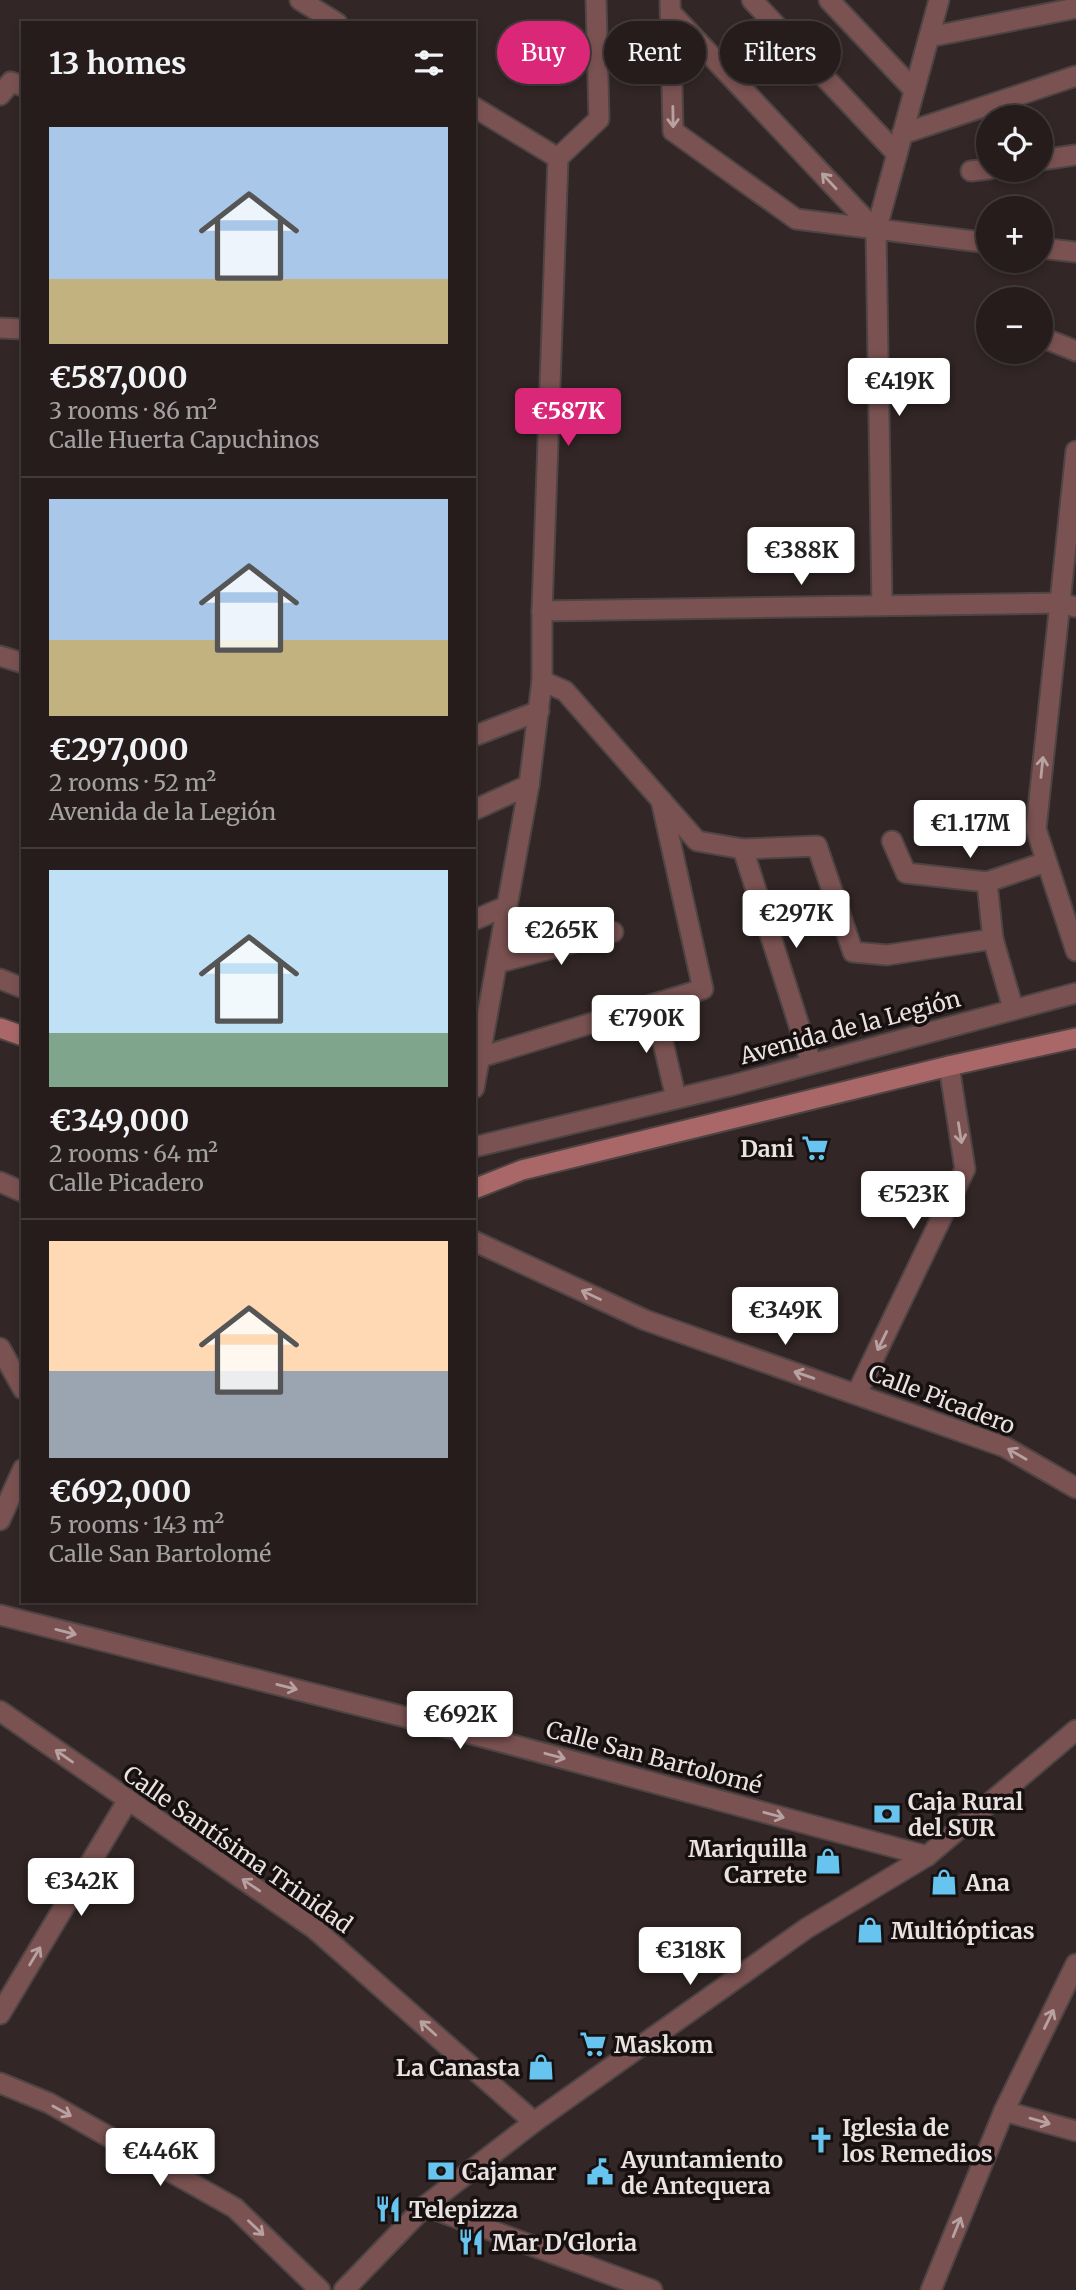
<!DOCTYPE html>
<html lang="en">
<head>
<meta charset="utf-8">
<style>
  :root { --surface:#261c1c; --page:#2e2525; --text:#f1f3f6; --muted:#a4a1a3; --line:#423a3b; --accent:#db2777 }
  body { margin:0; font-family:Merriweather,serif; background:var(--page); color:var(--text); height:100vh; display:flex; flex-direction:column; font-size:26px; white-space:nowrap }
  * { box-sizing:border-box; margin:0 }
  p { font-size:23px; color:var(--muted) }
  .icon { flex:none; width:38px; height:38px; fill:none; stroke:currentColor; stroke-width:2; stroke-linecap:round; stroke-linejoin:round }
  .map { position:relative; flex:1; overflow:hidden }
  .sheet { position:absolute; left:21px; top:21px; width:455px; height:1582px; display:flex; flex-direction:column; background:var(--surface); border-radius:0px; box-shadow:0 4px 10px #0003,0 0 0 2px var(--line) }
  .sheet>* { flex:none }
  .top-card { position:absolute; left:497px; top:21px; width:472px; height:63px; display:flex; gap:14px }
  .fabs { position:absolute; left:976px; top:105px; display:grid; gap:14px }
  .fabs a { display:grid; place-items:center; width:77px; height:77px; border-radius:50%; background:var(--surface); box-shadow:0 4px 10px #0003,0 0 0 2px var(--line); font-size:35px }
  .price { position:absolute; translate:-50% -60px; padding:0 16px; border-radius:7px; background:#fff; color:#222; font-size:23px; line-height:46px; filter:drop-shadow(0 2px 4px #0008) }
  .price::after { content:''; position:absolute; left:50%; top:42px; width:21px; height:16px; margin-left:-10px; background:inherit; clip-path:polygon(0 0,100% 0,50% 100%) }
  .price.current { background:var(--accent); color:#fff }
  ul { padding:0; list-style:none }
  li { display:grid; align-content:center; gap:14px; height:371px; padding:0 28px }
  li+li { border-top:2px solid var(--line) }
  li span { display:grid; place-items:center; height:217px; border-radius:0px; color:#555 }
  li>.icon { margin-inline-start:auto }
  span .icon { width:126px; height:126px; fill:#fffc; stroke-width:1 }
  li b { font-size:30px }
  h2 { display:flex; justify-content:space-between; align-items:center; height:84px; padding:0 28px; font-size:30px }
  .chip { padding:0 24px; border-radius:32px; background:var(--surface); box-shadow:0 4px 10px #0003,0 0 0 2px var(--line); font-size:24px; line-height:63px }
  .chip.current { background:var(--accent); color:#fff }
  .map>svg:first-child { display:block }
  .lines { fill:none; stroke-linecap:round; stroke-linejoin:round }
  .pedestrian-casing { stroke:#4f4444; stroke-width:23 }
  .minor-casing { stroke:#4f4444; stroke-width:23 }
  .tertiary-casing { stroke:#4f4444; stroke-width:23 }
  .secondary-casing { stroke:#4f4444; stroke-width:23 }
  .pedestrian { stroke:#7b5252; stroke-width:19 }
  .minor { stroke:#7b5252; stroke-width:19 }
  .tertiary { stroke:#7b5252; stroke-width:19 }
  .secondary { stroke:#a96867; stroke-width:19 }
  .oneway { stroke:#b8a1a1 }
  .labels { text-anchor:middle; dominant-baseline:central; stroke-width:7; stroke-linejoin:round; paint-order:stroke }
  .street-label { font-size:23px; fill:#eae1e1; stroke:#161110 }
  .poi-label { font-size:23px; font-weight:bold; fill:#eae1e1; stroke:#161110; text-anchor:start }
</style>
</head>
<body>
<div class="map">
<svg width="1076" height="2290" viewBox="0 0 1076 2290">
  <rect width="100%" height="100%" fill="#322626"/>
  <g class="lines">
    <!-- pedestrian casing -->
    <g class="pedestrian-casing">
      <path id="pedestrian" d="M 425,2206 L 652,2290"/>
    </g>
    <!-- minor casing -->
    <g class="minor-casing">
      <g id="minor">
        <path d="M 300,0 L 337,23"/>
        <path d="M 670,0 L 673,131 L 796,219 L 989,243"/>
        <path d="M 752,0 L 897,154"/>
        <path d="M 829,0 L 914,90"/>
        <path d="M 671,13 L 876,231"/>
        <path d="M 929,37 L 1076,8"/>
        <path d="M 0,95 L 11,82 L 23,86"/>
        <path d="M 474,107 L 558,158"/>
        <path d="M 902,134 L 1076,76"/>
        <path d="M 1041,160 L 1076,155"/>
        <path d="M 971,171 L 989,169"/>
        <path d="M 1041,248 L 1076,252"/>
        <path d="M 0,328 L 23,329"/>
        <path d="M 1041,337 L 1076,351"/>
        <path d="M 1076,451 L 1036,829 L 1076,951"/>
        <path d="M 882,605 L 876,231 L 939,0"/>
        <path d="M 542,611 L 1060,603 L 1076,607"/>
        <path d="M 0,656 L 23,663"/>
        <path d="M 542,681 L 565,691 L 697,841 L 743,849 L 817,846 L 853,952 L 887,955 L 993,939 L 1013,1008"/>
        <path d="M 474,736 L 539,711"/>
        <path d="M 474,810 L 529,785"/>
        <path d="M 892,841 L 906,873 L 987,882 L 1046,862"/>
        <path d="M 743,849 L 811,1063"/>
        <path d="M 987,882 L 993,939"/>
        <path d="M 474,920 L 507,906"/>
        <path d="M 497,963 L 613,932"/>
        <path d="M 0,979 L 23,988"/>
        <path d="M 654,1004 L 676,1098"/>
        <path d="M 481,1057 L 703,989 L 661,800"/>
        <path d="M 474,1088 L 529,785 L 542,681 L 542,611 L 558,158 L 599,119 L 596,0"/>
        <path d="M 474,1147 L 733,1085 L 1076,993"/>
        <path d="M 0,1182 L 23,1192"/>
        <path d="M 474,1241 L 645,1320 L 1005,1447 L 1076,1488"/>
        <path d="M 0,1348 L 23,1389"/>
        <path d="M 857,1393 L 965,1169 L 949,1066"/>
        <path d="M 0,1520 L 23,1469"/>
        <path d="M 0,1615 L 453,1729 L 927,1856"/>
        <path d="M 0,1711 L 315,1929 L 534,2122"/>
        <path d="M 0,2014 L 128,1800"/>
        <path d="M 0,2083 L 49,2103 L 235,2208 L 320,2290"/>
        <path d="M 1004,2111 L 1076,2131"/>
      </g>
    </g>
    <!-- tertiary casing -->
    <g class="tertiary-casing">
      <g id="tertiary">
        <path d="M 344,2290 L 425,2206 L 534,2122 L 807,1928 L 927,1856 L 1076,1730"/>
        <path d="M 931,2290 L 1004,2111 L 1076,1964"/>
      </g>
    </g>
    <!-- secondary casing -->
    <g class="secondary-casing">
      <g id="secondary">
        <path d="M 0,1028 L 23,1036"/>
        <path d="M 474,1189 L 522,1170 L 949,1066 L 1076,1038"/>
      </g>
    </g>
    <!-- pedestrian -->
    <use href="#pedestrian" class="pedestrian"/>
    <!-- minor -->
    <use href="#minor" class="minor"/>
    <!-- tertiary -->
    <use href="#tertiary" class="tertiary"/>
    <!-- secondary -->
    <use href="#secondary" class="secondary"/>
  </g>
  <!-- one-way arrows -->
  <defs><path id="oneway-shaft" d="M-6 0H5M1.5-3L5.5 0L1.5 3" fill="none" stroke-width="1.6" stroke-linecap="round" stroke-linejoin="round" transform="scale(1.75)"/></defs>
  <g class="oneway">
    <use href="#oneway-shaft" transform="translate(673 117) rotate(89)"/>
    <use href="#oneway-shaft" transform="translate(829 181) rotate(-133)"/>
    <use href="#oneway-shaft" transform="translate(1042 767) rotate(-84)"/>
    <use href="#oneway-shaft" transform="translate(960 1133) rotate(81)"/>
    <use href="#oneway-shaft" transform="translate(591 1295) rotate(-155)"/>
    <use href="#oneway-shaft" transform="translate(882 1341) rotate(116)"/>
    <use href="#oneway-shaft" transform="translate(804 1375) rotate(-161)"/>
    <use href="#oneway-shaft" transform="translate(1017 1454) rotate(-150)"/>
    <use href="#oneway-shaft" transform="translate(66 1632) rotate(14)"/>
    <use href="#oneway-shaft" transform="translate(287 1687) rotate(14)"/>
    <use href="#oneway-shaft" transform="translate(64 1756) rotate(-145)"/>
    <use href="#oneway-shaft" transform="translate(555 1756) rotate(15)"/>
    <use href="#oneway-shaft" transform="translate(774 1815) rotate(15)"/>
    <use href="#oneway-shaft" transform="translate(251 1885) rotate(-146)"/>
    <use href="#oneway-shaft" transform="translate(35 1956) rotate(-59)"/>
    <use href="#oneway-shaft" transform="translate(1049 2019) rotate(-64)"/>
    <use href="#oneway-shaft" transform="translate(428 2028) rotate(-138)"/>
    <use href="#oneway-shaft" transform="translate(62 2111) rotate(29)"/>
    <use href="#oneway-shaft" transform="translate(1040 2121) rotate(16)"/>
    <use href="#oneway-shaft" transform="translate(957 2227) rotate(-68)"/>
    <use href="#oneway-shaft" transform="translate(256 2228) rotate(44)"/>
  </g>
  <!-- icons -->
  <defs>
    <g id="supermarket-bare" transform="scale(2.1)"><path d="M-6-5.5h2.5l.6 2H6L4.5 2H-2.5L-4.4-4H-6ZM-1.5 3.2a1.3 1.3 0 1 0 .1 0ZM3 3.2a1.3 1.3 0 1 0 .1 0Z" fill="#66c4ef" stroke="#161110" stroke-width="2.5" paint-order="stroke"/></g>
    <g id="bank-bare" transform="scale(2.1)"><path d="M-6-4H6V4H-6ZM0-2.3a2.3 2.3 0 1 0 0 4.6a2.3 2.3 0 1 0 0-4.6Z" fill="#66c4ef" stroke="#161110" stroke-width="2.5" paint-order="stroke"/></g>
    <g id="shop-bare" transform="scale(2.1)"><path d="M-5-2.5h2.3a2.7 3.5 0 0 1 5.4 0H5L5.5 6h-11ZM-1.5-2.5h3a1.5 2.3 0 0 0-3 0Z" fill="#66c4ef" stroke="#161110" stroke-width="2.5" paint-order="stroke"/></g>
    <g id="church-bare" transform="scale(2.1)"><path d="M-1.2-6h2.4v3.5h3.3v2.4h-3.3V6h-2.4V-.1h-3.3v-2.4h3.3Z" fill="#66c4ef" stroke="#161110" stroke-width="2.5" paint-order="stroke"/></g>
    <g id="civic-bare" transform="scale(2.1)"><path d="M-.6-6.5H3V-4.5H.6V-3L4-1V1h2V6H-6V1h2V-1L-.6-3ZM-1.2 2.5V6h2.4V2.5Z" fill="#66c4ef" stroke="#161110" stroke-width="2.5" paint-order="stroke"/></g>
    <g id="restaurant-bare" transform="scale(2.1)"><path d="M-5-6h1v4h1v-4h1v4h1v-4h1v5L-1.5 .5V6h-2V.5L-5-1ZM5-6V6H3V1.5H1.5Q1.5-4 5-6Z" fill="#66c4ef" stroke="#161110" stroke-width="2.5" paint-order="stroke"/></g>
  </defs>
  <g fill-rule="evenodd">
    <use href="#supermarket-bare" x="815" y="1148"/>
    <use href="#bank-bare" x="887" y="1814"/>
    <use href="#shop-bare" x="828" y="1861"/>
    <use href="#shop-bare" x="944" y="1882"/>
    <use href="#shop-bare" x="870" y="1930"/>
    <use href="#supermarket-bare" x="593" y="2044"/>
    <use href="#shop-bare" x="541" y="2067"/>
    <use href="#church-bare" x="821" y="2140"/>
    <use href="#bank-bare" x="441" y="2171"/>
    <use href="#civic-bare" x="600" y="2172"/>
    <use href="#restaurant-bare" x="388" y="2209"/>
    <use href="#restaurant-bare" x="471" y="2242"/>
  </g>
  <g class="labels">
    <!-- street labels -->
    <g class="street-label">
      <text transform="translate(850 1027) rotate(-15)">Avenida de la Legión</text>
      <text transform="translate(942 1399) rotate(21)">Calle Picadero</text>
      <text transform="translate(654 1757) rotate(15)">Calle San Bartolomé</text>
      <text transform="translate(238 1849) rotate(35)">Calle Santísima Trinidad</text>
    </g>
    <!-- poi labels -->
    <g class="poi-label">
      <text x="794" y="1148" text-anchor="end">Dani</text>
      <text x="908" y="1801">Caja Rural<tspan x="908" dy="26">del SUR</tspan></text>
      <text x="807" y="1848" text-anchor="end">Mariquilla<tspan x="807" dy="26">Carrete</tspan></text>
      <text x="965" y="1882">Ana</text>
      <text x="891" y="1930">Multiópticas</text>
      <text x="614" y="2044">Maskom</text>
      <text x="520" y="2067" text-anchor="end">La Canasta</text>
      <text x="842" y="2127">Iglesia de<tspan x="842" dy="26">los Remedios</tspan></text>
      <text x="621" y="2159">Ayuntamiento<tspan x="621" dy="26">de Antequera</tspan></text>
      <text x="462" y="2171">Cajamar</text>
      <text x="409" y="2209">Telepizza</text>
      <text x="492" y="2242">Mar D'Gloria</text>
    </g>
  </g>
</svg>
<div class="fabs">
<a><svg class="icon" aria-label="locate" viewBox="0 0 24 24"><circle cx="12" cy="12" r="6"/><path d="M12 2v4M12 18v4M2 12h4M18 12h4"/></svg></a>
<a>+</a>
<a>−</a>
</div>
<b class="price" style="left:899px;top:418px">€419K</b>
<b class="price current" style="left:568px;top:448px">€587K</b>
<b class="price" style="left:801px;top:587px">€388K</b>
<b class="price" style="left:970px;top:860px">€1.17M</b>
<b class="price" style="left:796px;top:950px">€297K</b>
<b class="price" style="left:561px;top:967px">€265K</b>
<b class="price" style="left:646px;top:1055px">€790K</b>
<b class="price" style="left:913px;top:1231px">€523K</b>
<b class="price" style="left:785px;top:1347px">€349K</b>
<b class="price" style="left:460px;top:1751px">€692K</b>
<b class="price" style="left:81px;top:1918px">€342K</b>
<b class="price" style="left:690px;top:1987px">€318K</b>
<b class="price" style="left:160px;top:2188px">€446K</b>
<div class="top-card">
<a class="chip current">Buy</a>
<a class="chip">Rent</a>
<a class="chip">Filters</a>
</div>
<section class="sheet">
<h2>13 homes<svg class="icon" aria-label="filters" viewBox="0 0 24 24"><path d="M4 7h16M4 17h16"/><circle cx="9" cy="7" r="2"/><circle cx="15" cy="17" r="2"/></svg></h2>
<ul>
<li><span style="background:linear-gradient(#a9c7e8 70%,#c2b280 0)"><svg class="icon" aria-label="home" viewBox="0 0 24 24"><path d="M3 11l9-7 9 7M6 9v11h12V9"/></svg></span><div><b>€587,000</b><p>3 rooms · 86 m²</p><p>Calle Huerta Capuchinos</p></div></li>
<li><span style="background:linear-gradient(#a9c7e8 65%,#c2b280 0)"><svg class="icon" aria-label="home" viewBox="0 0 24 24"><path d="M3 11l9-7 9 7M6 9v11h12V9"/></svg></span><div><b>€297,000</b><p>2 rooms · 52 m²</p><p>Avenida de la Legión</p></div></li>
<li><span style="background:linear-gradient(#bfe0f5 75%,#7fa58c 0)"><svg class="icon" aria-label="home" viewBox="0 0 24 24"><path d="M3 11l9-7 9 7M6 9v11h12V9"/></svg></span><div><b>€349,000</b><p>2 rooms · 64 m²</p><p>Calle Picadero</p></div></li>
<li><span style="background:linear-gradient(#ffd9b3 60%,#9aa5b1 0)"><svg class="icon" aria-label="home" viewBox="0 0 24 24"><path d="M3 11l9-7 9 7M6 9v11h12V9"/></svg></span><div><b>€692,000</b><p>5 rooms · 143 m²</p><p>Calle San Bartolomé</p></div></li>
</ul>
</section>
</div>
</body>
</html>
